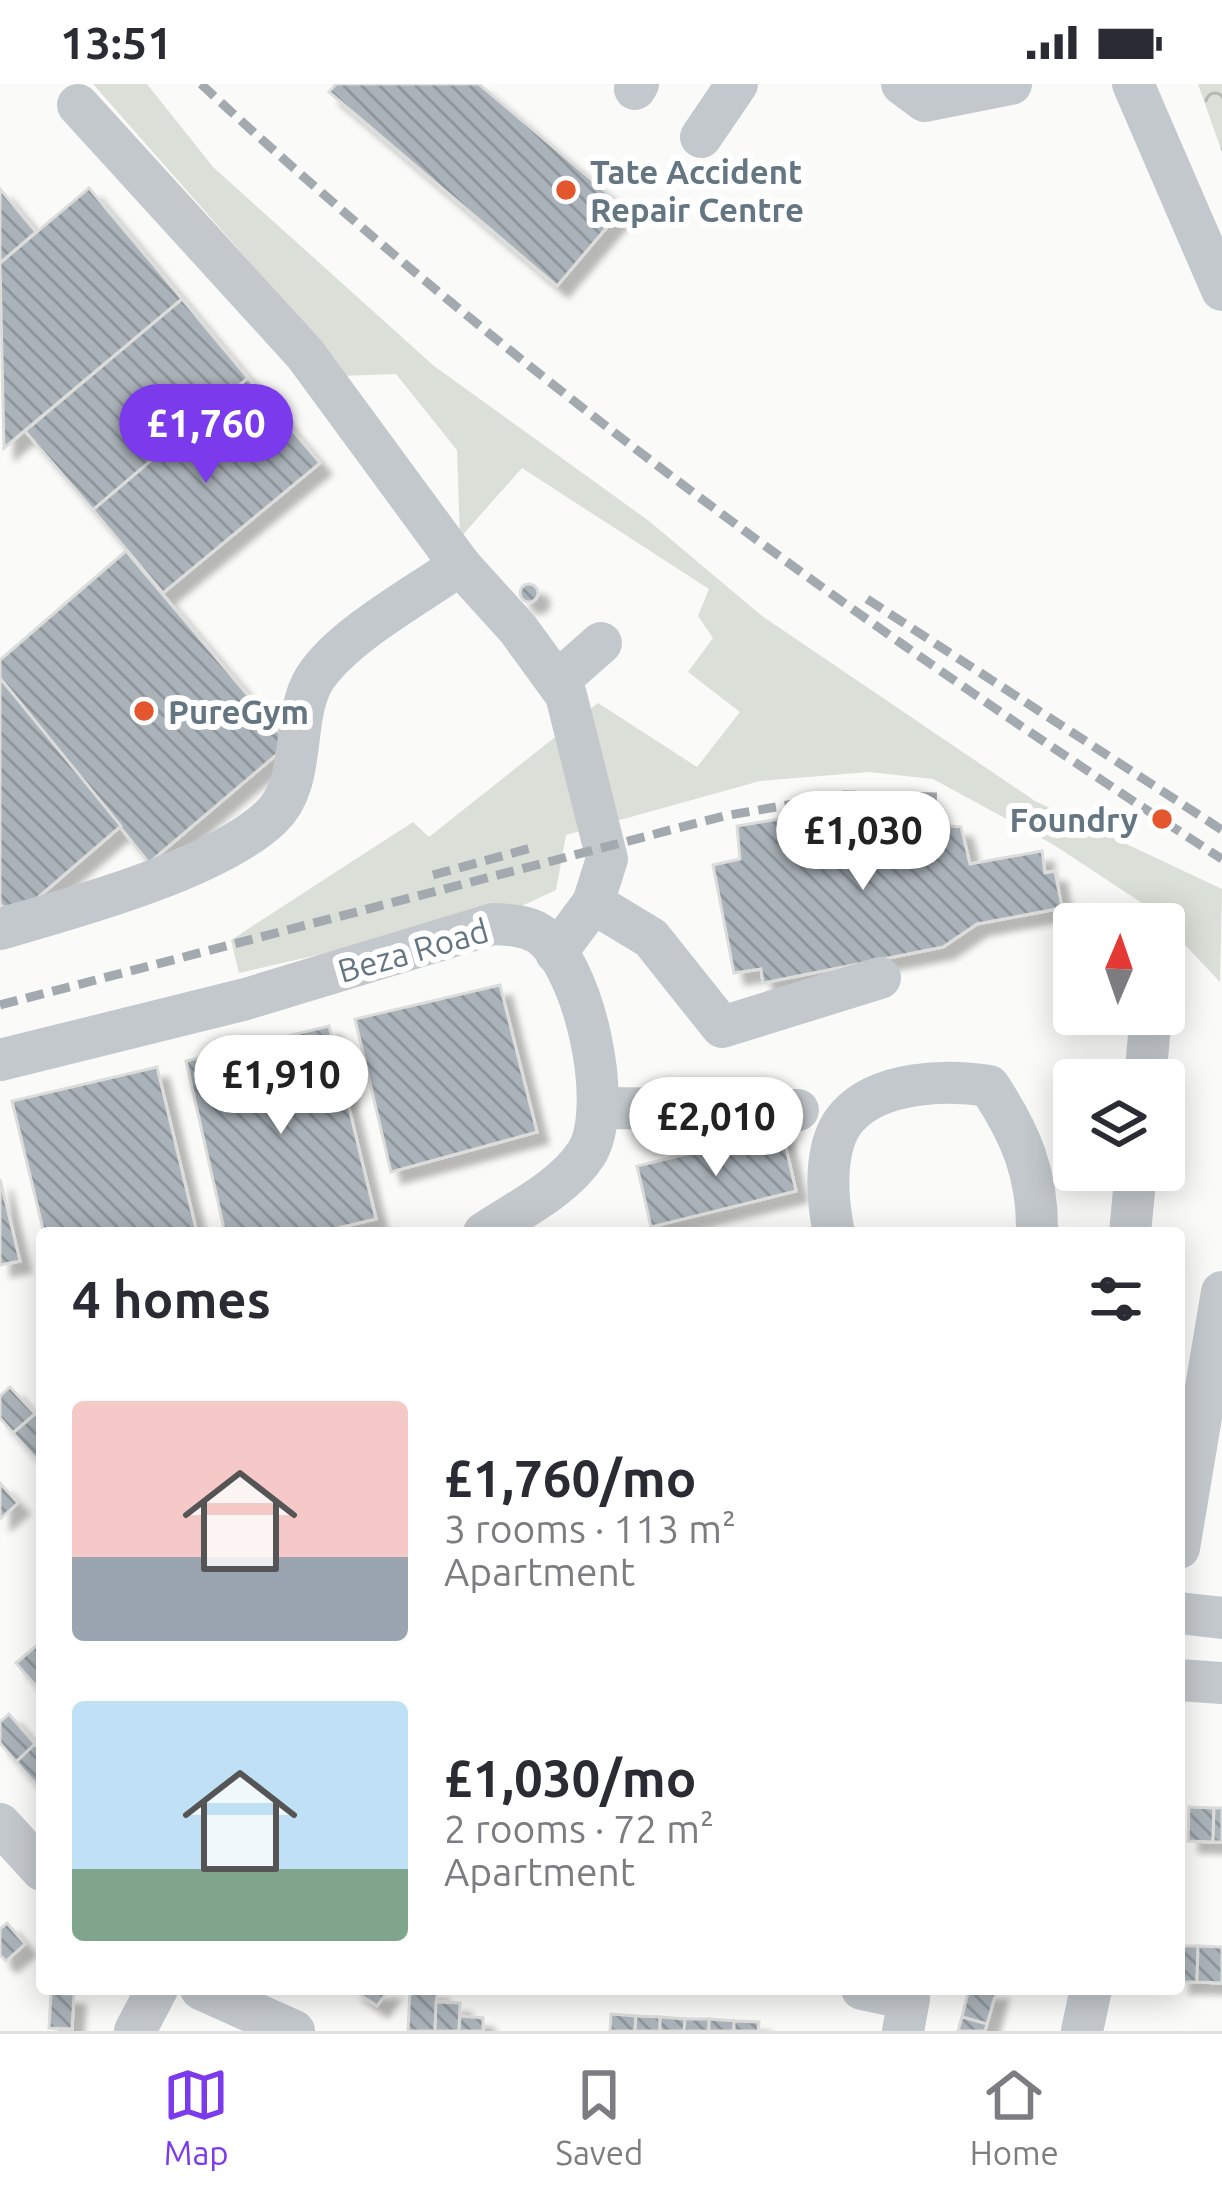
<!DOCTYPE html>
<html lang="en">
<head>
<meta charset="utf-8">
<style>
  :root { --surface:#fff; --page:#f2f2f3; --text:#2b2b33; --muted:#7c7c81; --line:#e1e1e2; --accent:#7c3aed }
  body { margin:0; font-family:Ubuntu,sans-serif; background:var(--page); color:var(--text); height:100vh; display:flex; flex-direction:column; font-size:45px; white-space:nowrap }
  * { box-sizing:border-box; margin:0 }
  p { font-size:39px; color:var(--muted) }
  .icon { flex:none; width:66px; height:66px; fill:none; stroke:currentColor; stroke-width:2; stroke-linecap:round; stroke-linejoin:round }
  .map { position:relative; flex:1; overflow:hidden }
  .panel { position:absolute; left:36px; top:1143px; width:1149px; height:768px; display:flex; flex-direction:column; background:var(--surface); border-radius:12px; box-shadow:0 6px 30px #0003 }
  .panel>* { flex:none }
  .needle { width:78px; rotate:2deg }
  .controls { position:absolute; left:1053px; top:819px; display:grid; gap:24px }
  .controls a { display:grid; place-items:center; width:132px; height:132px; border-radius:12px; background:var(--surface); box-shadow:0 6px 30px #0003; font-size:60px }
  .price { position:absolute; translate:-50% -102px; padding:0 27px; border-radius:42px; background:#fff; color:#222; font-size:39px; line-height:78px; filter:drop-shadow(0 3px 6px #0008) }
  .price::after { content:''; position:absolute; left:50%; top:72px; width:36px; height:27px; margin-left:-18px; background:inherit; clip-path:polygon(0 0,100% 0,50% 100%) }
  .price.active { background:var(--accent); color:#fff }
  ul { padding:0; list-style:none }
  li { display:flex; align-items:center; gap:36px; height:300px; padding:0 36px }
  li span { display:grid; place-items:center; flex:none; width:336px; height:240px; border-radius:12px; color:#555 }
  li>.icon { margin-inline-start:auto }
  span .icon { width:144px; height:144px; fill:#fffc; stroke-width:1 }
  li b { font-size:51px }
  h2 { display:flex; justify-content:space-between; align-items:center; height:144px; padding:0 36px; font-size:51px }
  .status { display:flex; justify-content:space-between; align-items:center; height:84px; padding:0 60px; background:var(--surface); direction:ltr }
  .status svg { height:33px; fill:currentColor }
  .tabs { display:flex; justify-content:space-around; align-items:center; height:168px; border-top:3px solid var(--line); background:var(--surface); font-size:33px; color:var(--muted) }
  .tabs a { display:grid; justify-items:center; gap:6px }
  .tabs .active { color:var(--accent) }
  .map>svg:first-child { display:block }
  .green { fill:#dadfd7 }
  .forest { fill:url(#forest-crowns) }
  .building { fill:url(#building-back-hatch); stroke:#dcdcda; stroke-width:3; filter:url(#shadow) }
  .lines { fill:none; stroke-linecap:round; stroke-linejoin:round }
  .minor { stroke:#c3c8cc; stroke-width:42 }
  .rail { stroke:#a2aab0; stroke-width:9; stroke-dasharray:18 9; stroke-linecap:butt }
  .poi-dot { fill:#e4572e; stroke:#fff; stroke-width:4.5 }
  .labels { text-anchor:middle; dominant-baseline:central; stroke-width:12; stroke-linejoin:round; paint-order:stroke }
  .poi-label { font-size:33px; font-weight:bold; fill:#657683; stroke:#fff; text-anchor:start }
  .street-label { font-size:33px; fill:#657683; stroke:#fff }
</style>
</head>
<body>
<div class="status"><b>13:51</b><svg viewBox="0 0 49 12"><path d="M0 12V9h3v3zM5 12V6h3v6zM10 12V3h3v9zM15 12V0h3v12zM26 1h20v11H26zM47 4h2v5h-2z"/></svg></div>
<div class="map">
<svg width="1222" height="1947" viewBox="0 0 1222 1947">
  <defs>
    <pattern id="forest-crowns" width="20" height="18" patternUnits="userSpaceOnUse" patternTransform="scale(3)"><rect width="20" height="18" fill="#dadfd7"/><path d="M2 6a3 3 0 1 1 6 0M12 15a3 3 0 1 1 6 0" fill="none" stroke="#b4b9b4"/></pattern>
    <pattern id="building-back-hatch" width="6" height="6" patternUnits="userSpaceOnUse" patternTransform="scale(3)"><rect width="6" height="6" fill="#aab3b9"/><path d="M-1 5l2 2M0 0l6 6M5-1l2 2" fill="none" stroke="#8e969c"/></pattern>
    <filter id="shadow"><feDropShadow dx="11" dy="11" stdDeviation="3" flood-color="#0004"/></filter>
  </defs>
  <rect width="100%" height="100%" fill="#fafaf8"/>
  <!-- green -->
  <path class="green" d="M 93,0 L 147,0 L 213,83 L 434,282 L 649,437 L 762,532 L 1035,717 L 1222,805 L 1220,898 L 1151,825 L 1054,761 L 933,695 L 869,688 L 760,697 L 566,751 L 556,806 L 513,826 L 239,889 L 231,856 L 413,738 L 429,753 L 598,619 L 697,683 L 740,628 L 688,588 L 713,554 L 698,532 L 709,505 L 522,384 L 460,454 L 457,366 L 396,290 L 340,292 L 262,192 Z"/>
  <!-- forest -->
  <path class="forest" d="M 1198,0 L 1222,0 L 1222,68 Z"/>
  <!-- building -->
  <g class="building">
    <path d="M 336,0 L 479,0 L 624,123 L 557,202 L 329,8 Z"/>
    <path d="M 89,104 L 182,215 L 4,364 L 0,179 Z"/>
    <path d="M 0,105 L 36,148 L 0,179 Z"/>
    <path d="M 182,215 L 248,294 L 93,426 L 25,347 Z"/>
    <path d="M 248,294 L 320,379 L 163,509 L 93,426 Z"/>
    <path d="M 126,467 L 289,660 L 149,779 L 0,594 L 0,576 Z"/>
    <circle cx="529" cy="509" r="9"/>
    <path d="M 0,594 L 121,742 L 13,835 L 0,819 Z"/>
    <path d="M 835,726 L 839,747 L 891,737 L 961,743 L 970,780 L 1042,767 L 1045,789 L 1055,787 L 1062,824 L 977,840 L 943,863 L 763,899 L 761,885 L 734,889 L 713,781 L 740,775 L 737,742 Z"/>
    <path d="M 500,901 L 537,1048 L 391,1088 L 355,935 Z"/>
    <path d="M 329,942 L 376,1135 L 317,1149 L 225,1149 L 186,977 Z"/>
    <path d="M 157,983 L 197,1149 L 44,1149 L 12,1017 Z"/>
    <path d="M 782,1047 L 796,1107 L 651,1143 L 637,1082 Z"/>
    <path d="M 0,1095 L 20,1177 L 0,1181 Z"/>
    <path d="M 10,1303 L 35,1330 L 13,1349 L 0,1334 L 0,1312 Z"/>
    <path d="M 35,1330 L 42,1338 L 42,1371 L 37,1376 L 13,1349 Z"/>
    <path d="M 0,1399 L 18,1419 L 0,1435 Z"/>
    <path d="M 42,1557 L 42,1596 L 35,1601 L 16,1579 Z"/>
    <path d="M 9,1630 L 35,1660 L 16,1678 L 0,1659 L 0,1638 Z"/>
    <path d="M 35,1660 L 42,1668 L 42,1707 L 16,1678 Z"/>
    <path d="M 1189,1723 L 1214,1724 L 1213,1758 L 1188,1757 Z"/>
    <path d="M 1214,1724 L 1222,1724 L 1222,1758 L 1213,1758 Z"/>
    <path d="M 7,1839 L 25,1860 L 6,1877 L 0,1871 L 0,1845 Z"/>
    <path d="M 1179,1862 L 1198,1862 L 1197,1898 L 1179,1898 Z"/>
    <path d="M 1198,1862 L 1222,1863 L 1222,1899 L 1197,1898 Z"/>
    <path d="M 352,1905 L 389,1905 L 377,1922 Z"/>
    <path d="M 410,1905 L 437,1905 L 435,1947 L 408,1947 Z"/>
    <path d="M 969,1905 L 997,1905 L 987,1940 L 962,1933 Z"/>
    <path d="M 51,1909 L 74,1910 L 72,1945 L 49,1944 Z"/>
    <path d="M 436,1918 L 460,1919 L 459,1947 L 435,1947 Z"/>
    <path d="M 611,1930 L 636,1932 L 635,1947 L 610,1947 Z"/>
    <path d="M 460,1932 L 483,1934 L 483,1947 L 459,1947 Z"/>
    <path d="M 636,1932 L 660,1933 L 660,1947 L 635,1947 Z"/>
    <path d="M 660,1933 L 685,1935 L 684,1947 L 660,1947 Z"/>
    <path d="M 962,1933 L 987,1940 L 985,1947 L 958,1947 Z"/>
    <path d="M 685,1935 L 709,1935 L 709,1947 L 684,1947 Z"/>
    <path d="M 709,1935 L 734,1937 L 734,1947 L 709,1947 Z"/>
    <path d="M 734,1937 L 759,1938 L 758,1947 L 734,1947 Z"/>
  </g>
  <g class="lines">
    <!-- minor -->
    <g class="minor">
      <path d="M 902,0 L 925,17 L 1011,0"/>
      <path d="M 1133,0 L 1222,206"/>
      <path d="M 635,5 L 638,0"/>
      <path d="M 78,21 L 305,270 L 460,481 L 518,545 L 566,611 L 607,775 L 593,819 L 556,869"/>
      <path d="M 701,53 L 737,0"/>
      <path d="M 558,597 L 601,559"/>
      <path d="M 593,819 L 651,854 L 722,943 L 880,894"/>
      <path d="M 0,845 C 73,824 217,785 271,733 C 308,698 290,633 315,594 C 343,551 418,511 460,481"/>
      <path d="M 0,976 L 246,915 L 493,840 C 508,841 524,841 538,849 C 584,878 616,1024 586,1070 C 564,1104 517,1127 484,1149"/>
      <path d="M 1145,996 L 1151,930"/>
      <path d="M 602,1024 L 798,1026"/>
      <path d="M 834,1149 C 827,1116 822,1060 848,1032 C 880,997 947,995 989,1002 C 1021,1050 1038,1091 1037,1149"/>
      <path d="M 1130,1149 L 1136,1086"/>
      <path d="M 1179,1464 L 1222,1208"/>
      <path d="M 1179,1529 L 1222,1534"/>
      <path d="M 1179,1596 L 1222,1599"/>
      <path d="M 0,1740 L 42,1786"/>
      <path d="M 201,1905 L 294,1947"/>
      <path d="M 862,1905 L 909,1915 L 903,1947"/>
      <path d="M 135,1947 L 157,1905"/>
      <path d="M 1082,1947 L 1091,1905"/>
    </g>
    <!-- rail -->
    <g class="rail">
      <path d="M 201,0 C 515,291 863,543 1222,775"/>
      <path d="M 867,515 L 1222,746"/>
      <path d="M 433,791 L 531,764"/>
      <path d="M 0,921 L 724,732 L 845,711 L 937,713"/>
    </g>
  </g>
  <!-- markers -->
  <g class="poi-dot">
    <circle cx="566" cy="106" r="12"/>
    <circle cx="144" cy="627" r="12"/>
    <circle cx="1162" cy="735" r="12"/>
  </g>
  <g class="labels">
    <!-- poi labels -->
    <g class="poi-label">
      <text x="590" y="87">Tate Accident<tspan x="590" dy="38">Repair Centre</tspan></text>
      <text x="168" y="627">PureGym</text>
      <text x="1138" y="735" text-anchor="end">Foundry</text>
    </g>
    <!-- street labels -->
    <g class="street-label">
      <text transform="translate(413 866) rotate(-16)">Beza Road</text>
    </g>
  </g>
</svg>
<div class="controls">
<a><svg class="needle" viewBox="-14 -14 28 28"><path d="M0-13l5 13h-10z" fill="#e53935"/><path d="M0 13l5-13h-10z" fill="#7c7c81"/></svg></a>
<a><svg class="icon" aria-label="layers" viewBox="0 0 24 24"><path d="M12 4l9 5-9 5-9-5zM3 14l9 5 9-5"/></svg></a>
</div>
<b class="price active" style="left:206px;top:402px">£1,760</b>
<b class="price" style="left:863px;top:809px">£1,030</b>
<b class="price" style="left:281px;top:1053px">£1,910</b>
<b class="price" style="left:716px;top:1095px">£2,010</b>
<section class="panel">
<h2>4 homes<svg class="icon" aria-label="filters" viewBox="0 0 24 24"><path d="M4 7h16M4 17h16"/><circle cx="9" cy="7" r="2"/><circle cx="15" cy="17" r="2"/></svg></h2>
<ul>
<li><span style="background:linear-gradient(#f6c9c9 65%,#9aa5b1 0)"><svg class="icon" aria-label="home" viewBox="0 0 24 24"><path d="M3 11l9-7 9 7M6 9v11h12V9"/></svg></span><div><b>£1,760/mo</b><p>3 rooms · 113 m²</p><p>Apartment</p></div></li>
<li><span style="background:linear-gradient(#bfe0f5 70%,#7fa58c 0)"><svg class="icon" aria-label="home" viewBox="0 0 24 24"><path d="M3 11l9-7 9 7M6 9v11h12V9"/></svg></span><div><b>£1,030/mo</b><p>2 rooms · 72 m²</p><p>Apartment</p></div></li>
</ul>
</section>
</div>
<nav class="tabs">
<a class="active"><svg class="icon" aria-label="map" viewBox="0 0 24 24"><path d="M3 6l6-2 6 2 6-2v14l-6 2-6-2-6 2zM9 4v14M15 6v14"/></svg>Map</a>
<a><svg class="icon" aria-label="saved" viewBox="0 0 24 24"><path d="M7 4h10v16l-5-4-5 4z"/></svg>Saved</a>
<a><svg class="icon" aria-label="home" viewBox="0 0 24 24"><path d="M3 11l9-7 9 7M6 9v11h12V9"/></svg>Home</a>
</nav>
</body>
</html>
